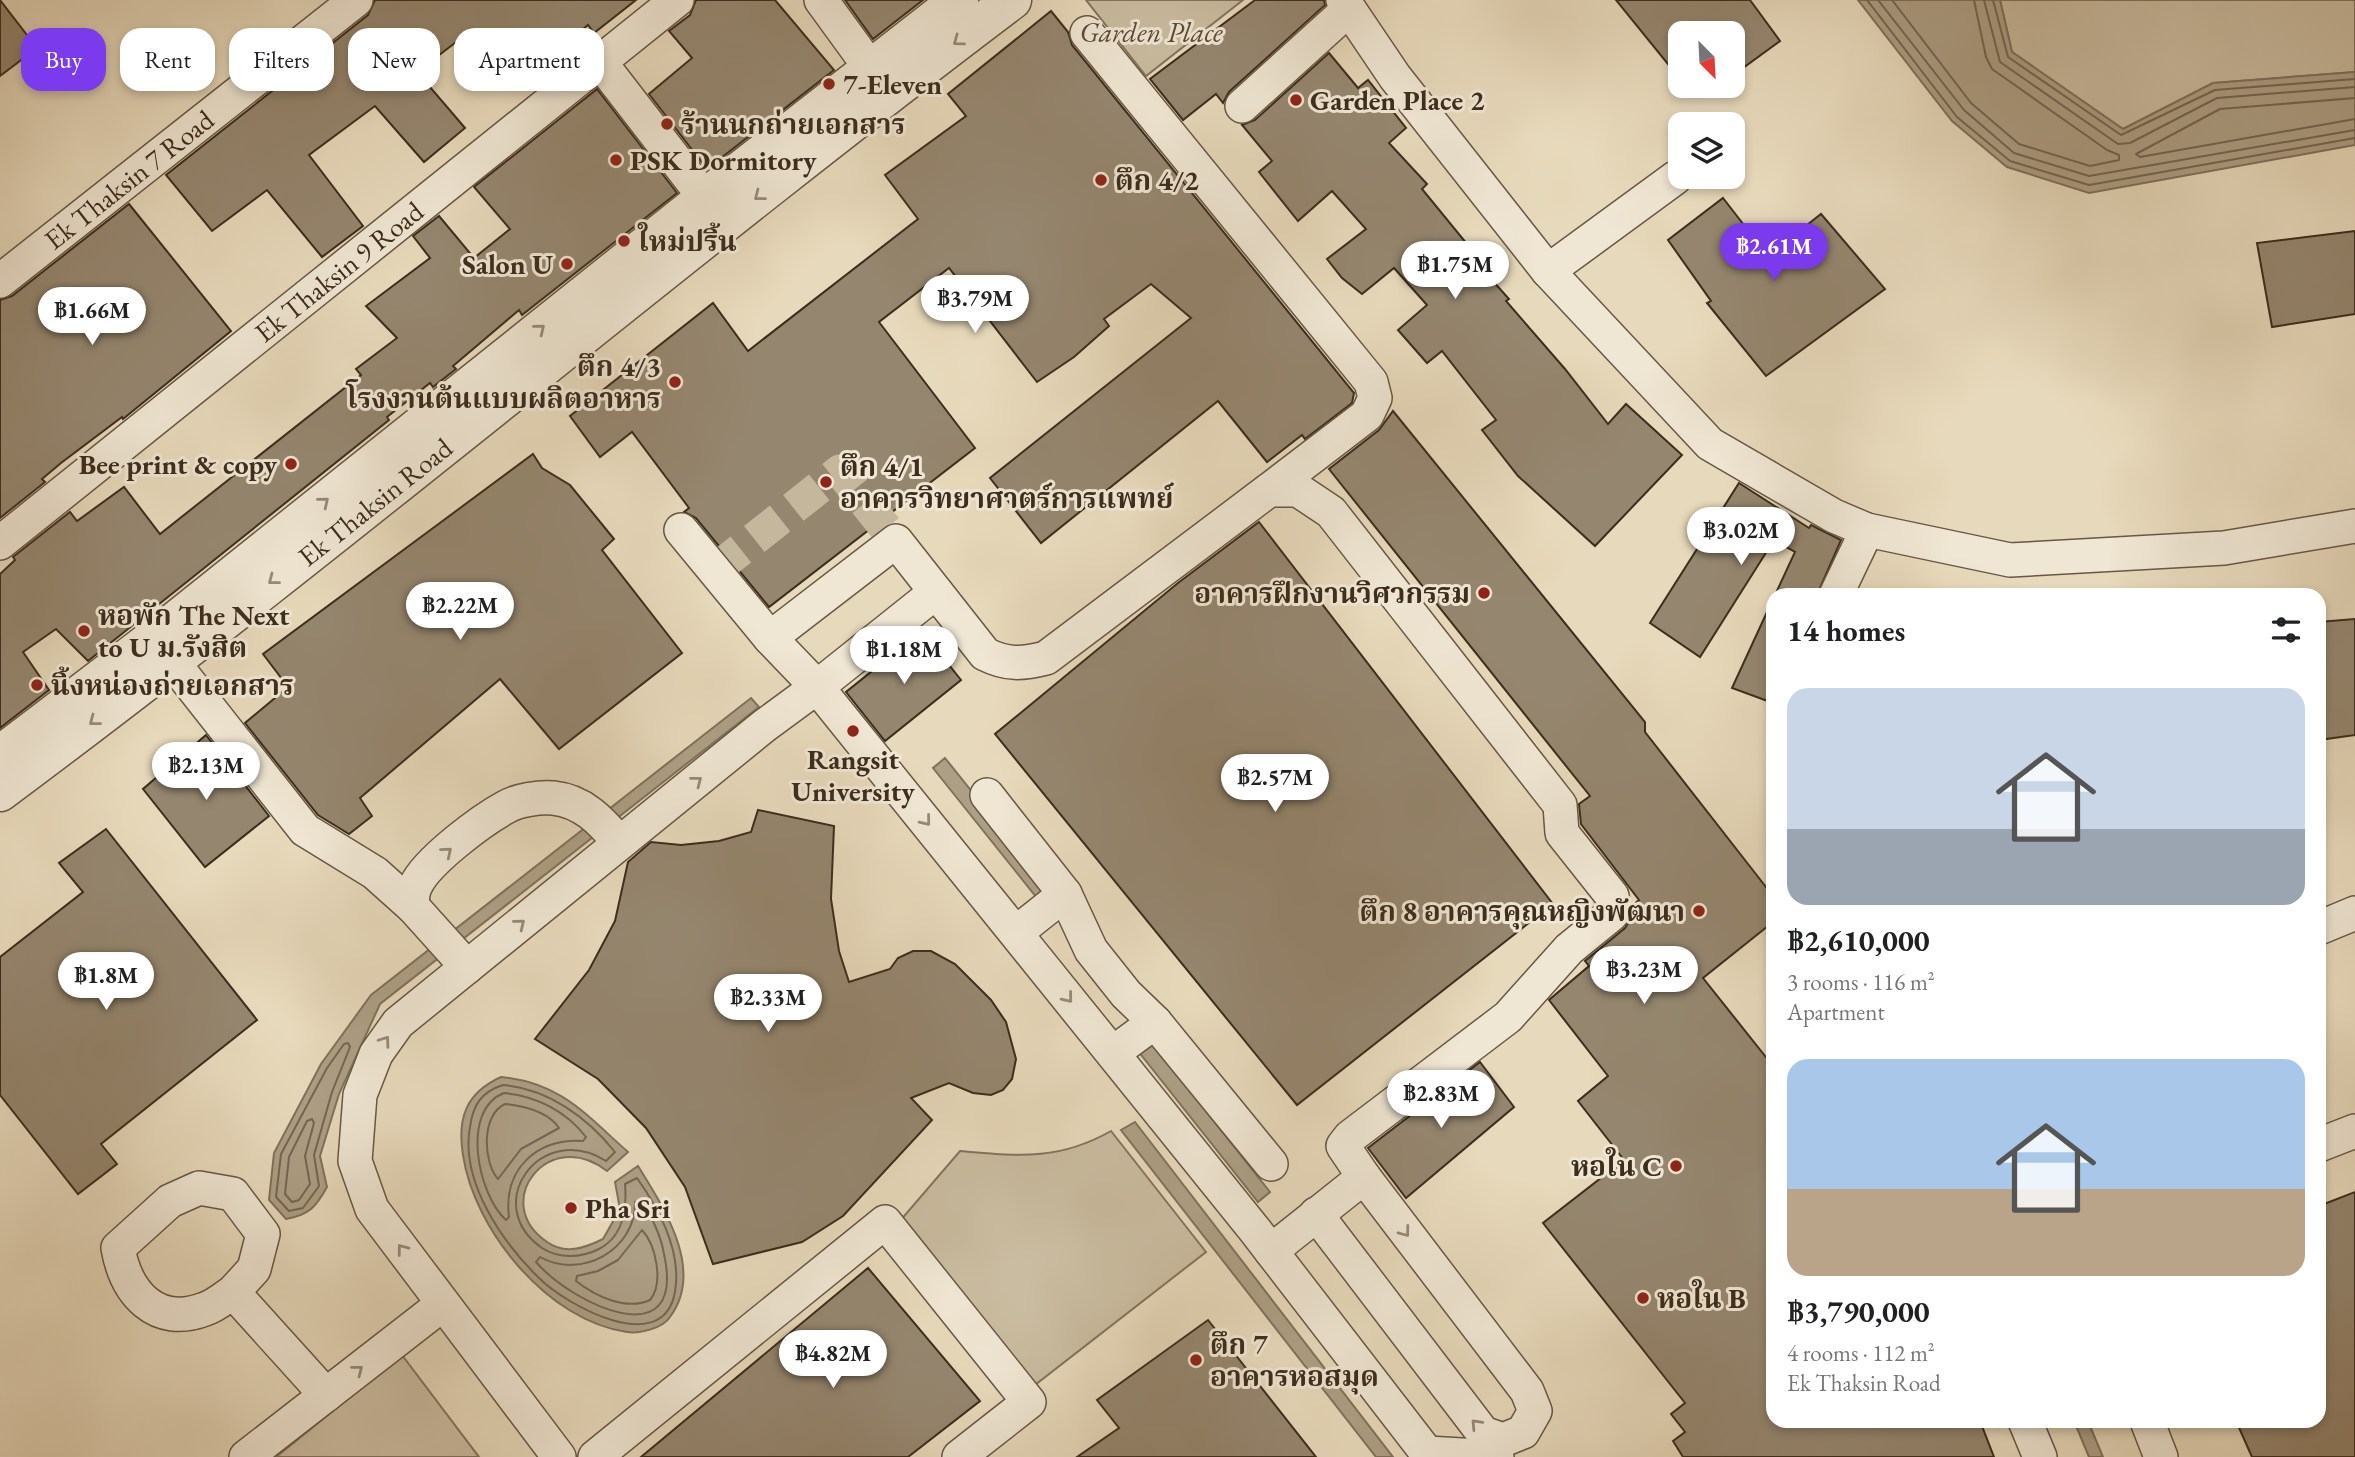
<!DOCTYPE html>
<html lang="en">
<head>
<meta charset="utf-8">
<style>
  :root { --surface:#fff; --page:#f6f6f6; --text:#202124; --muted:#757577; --accent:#7c3aed }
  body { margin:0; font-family:"EB Garamond","Noto Serif Thai",serif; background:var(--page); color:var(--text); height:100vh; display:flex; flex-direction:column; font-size:26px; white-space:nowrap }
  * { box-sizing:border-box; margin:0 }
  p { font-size:23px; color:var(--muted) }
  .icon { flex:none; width:38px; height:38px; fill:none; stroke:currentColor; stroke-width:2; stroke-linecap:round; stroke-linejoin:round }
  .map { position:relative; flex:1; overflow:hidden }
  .sheet { position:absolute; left:1766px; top:588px; width:560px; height:840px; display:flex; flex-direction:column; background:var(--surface); border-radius:21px; box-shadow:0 4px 10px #0003 }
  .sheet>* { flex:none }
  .banner { position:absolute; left:21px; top:28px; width:665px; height:63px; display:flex; gap:14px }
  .needle { width:46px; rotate:156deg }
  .fabs { position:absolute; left:1668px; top:21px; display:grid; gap:14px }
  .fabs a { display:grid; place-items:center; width:77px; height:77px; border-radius:14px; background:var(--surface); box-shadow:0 4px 10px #0003; font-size:35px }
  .price { position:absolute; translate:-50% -60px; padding:0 16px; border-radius:24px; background:#fff; color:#222; font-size:23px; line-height:46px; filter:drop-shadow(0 2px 4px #0008) }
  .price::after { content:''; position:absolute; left:50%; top:42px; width:21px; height:16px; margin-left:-10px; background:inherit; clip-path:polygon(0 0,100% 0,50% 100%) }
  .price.active { background:var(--accent); color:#fff }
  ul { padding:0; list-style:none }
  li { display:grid; align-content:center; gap:14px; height:371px; padding:0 21px }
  li span { display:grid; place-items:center; height:217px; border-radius:21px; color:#555 }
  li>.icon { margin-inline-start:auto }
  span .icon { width:126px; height:126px; fill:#fffc; stroke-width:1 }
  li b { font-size:30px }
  h2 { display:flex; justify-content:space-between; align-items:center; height:84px; padding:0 21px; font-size:30px }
  .chip { padding:0 24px; border-radius:21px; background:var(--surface); box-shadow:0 4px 10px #0003; font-size:24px; line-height:63px }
  .chip.active { background:var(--accent); color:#fff }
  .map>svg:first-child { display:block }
  .green { fill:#cabca0; stroke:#83745e; stroke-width:2 }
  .water { fill:#ad9f85; stroke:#80715b; stroke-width:2 }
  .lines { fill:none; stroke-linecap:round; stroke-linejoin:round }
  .shore { stroke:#746651; stroke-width:2 }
  .building { fill:#95866f; stroke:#3c2d1d; stroke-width:2 }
  .minor-tunnel { stroke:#c5b79b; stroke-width:33; stroke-dasharray:33 17; stroke-linecap:butt }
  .minor-casing { stroke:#675844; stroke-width:36 }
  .tertiary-casing { stroke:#675844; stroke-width:41 }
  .minor { stroke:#efe6d3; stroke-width:33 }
  .tertiary { stroke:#efe6d3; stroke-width:38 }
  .oneway { stroke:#968a78 }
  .poi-dot { fill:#8f2418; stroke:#efe6d3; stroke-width:2.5 }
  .labels { text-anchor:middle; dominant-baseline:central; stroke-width:6; stroke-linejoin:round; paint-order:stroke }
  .park-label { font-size:28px; font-style:italic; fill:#584a37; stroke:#efe6d3 }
  .poi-label { font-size:28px; font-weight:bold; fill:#3c2d1d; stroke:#efe6d3; text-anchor:start }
  .street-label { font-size:28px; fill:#3c2d1d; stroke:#efe6d3 }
</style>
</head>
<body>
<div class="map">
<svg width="2355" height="1457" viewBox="0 0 2355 1457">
  <rect width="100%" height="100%" fill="#e7d9bb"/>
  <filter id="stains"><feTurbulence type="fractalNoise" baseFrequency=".00286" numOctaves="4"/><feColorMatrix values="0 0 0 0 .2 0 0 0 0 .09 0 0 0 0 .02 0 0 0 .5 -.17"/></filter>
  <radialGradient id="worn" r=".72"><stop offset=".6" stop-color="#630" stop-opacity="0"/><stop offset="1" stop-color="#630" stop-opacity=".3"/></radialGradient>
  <!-- green -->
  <g class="green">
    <path d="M 1086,0 L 1243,0 L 1146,76 Z"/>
    <path d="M 2000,0 L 2355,0 L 2355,72 L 2213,83 L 2123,129 L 2012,52 Z"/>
    <path d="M 1111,1131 L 1206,1252 L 1031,1388 L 899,1222 L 960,1151 C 1019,1156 1058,1161 1111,1131 Z"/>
    <path d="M 402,1355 L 479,1457 L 276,1457 Z"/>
  </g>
  <!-- water -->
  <g class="water">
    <path d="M 1858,0 L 2000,0 L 2012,52 L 2123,129 L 2213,83 L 2355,72 L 2355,145 L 2089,193 L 2007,167 L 1952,121 Z"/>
    <path d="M 751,698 L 759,707 L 380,1004 L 339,1094 L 320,1156 L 327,1187 C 316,1207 309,1215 286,1219 L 269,1200 L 274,1153 L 321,1064 L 371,995 Z"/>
    <path d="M 945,758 L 1053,893 L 1041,903 L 933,768 Z"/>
    <path d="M 1150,1041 L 1270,1192 L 1258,1202 L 1138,1051 Z"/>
    <path d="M 501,1077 C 561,1083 585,1114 628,1152 L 607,1171 C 549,1125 489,1203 547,1242 C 565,1255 585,1248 603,1239 L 620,1209 L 615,1182 L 638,1166 C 664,1208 705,1270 670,1317 C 663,1328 640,1334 627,1332 C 548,1321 474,1230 463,1155 C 457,1118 466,1093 501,1077 Z"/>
    <path d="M 1135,1122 L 1393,1457 L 1376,1457 L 1121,1130 Z"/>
    <path d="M 2074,1421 L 2088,1421 L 2103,1457 L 2089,1457 Z"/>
  </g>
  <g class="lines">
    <!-- shore -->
    <g class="shore">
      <path d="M 1867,0 L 1957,117 L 2010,161 L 2089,185 L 2355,138"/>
      <path d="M 1878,0 L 1964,110 L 2014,153 L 2089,176 L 2355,130"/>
      <path d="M 1892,0 L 1971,103 L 2019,144 L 2090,166 L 2119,160 L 2119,155 L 2107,150 L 1992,69 L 1986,57 L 1974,0"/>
      <path d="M 1984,0 L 2000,62 L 2118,144 L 2130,143 L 2217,98 L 2355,87"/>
      <path d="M 1993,0 L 2008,57 L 2121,135 L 2215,90 L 2355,79"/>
      <path d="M 2355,98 L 2220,109 L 2136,154 L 2140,157 L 2355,119"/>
      <path d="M 348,1043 L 350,1047 L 332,1092 L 314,1155 L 319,1186 L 303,1208 L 289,1211 L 276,1197 L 281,1154 L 327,1068 L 344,1044 Z"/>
      <path d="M 503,1085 C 548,1089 587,1117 615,1152 L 606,1161 C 540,1120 480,1205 542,1248 C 559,1259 581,1258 599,1249 C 624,1236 627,1209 625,1184 L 637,1178 C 659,1209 682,1252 675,1292 C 663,1359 566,1305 539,1278 C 502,1242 460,1181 470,1127 C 473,1105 481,1092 503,1085 Z"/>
      <path d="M 504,1093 C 536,1096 566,1111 586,1137 L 583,1141 C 537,1138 503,1169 509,1217 L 506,1220 C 478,1195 460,1110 504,1093 Z"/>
      <path d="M 505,1104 C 523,1106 548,1112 559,1128 L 521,1149 L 498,1179 C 483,1162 481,1115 505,1104 Z"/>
      <path d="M 312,1119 L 314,1123 L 305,1156 L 310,1184 L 299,1200 L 292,1202 L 285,1194 L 289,1157 L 307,1121 Z"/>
      <path d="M 640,1200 C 651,1214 661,1236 664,1254 C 687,1359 572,1304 536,1262 L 540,1257 C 581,1280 636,1250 635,1202 Z"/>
      <path d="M 642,1230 C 656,1245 664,1283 650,1300 C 626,1311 595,1296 576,1281 L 577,1276 L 598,1271 L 618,1260 Z"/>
    </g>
  </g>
  <!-- building -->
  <g class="building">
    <path d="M 0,0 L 37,48 L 0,76 Z"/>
    <path d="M 375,0 L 636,0 L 594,33 L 588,25 L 514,87 L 468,33 L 417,72 L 465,128 L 424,162 L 375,106 L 309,155 L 363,226 L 322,257 L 267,190 L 212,231 L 166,175 L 368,15 Z"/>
    <path d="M 696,0 L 775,0 L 834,70 L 707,169 L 649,94 L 692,58 L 669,31 L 690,15 Z"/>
    <path d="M 845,0 L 923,0 L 873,39 Z"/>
    <path d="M 1255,0 L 1324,0 L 1325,5 L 1229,92 L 1223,103 L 1216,94 L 1183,120 L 1150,79 Z"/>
    <path d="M 1616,0 L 1750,0 L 1780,41 L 1732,76 L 1732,33 L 1680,33 L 1680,79 Z"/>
    <path d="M 1051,11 L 1068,32 L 1072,45 L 1354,393 L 1352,403 L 1305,439 L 1302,435 L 1267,462 L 1218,401 L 1041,543 L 990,478 L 1191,318 L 1151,284 L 1104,319 L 1109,326 L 1074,357 L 1037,382 L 949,268 L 879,322 L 975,448 L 769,607 L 696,518 L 684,512 L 689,508 L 632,432 L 600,457 L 570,416 L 713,303 L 748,351 L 918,219 L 885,175 L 966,116 L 948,94 Z"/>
    <path d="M 1329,53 L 1358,88 L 1368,80 L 1406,128 L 1389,143 L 1427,184 L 1422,189 L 1472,250 L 1468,253 L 1509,299 L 1506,301 L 1565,369 L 1608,424 L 1626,404 L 1682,455 L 1595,546 L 1518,476 L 1482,430 L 1496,420 L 1442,351 L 1427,363 L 1398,330 L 1427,305 L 1394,268 L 1362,294 L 1342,278 L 1327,259 L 1366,229 L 1332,191 L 1298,221 L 1259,172 L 1272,161 L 1242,125 L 1255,120 Z"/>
    <path d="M 597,89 L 677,193 L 522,315 L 519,310 L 453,366 L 456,369 L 433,387 L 430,383 L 387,417 L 389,420 L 88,661 L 56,629 L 23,652 L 49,690 L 0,728 L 0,574 L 15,560 L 13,557 L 70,512 L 77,521 L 124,487 L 160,534 L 361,375 L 356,369 L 397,338 L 366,306 L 430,258 L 413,236 L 439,216 L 474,258 L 510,229 L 474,187 Z"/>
    <path d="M 1723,198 L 1768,256 L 1821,214 L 1885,289 L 1766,376 L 1707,303 L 1711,301 L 1668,240 Z"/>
    <path d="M 129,204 L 231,331 L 123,419 L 122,417 L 61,463 L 42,479 L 45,482 L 0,518 L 0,300 L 12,296 Z"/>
    <path d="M 2355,231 L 2355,314 L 2272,327 L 2257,243 Z"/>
    <path d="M 1393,411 L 1645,722 L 1645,732 L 1773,896 L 1773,922 L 1703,978 L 1773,1066 L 1773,1421 L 1980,1421 L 1994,1457 L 1683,1457 L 1673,1441 L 1685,1432 L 1671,1414 L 1685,1403 L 1543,1223 L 1624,1160 L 1578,1101 L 1608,1076 L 1549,1000 L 1589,966 L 1585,961 L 1625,928 L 1630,920 L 1633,905 L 1639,900 L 1581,824 L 1579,804 L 1590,796 L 1329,469 L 1379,430 Z"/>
    <path d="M 533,454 L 542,468 L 570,485 L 614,539 L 602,550 L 682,653 L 559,749 L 500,679 L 360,798 L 372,816 L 349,834 L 318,815 L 245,723 L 288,687 L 263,654 Z"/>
    <path d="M 1739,483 L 1809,528 L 1811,525 L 1841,540 L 1817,595 L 1775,595 L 1795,552 L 1774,540 L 1700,657 L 1650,623 Z"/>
    <path d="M 1259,522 L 1553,904 L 1297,1105 L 995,734 L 1178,583 Z"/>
    <path d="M 1773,599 L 1773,703 L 1732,688 Z"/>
    <path d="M 2355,619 L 2355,735 L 2319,740 L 2319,622 Z"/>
    <path d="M 922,631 L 961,680 L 885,741 L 846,692 Z"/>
    <path d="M 206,735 L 269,816 L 205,867 L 143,789 Z"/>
    <path d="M 758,810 L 834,826 L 831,899 L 839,951 L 849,982 L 890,969 L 898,958 L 913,951 L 931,951 L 955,964 L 991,1000 L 1006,1022 L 1016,1059 L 1012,1079 L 1003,1090 L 991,1095 L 973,1093 L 949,1083 L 911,1098 L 932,1120 L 843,1216 L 802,1242 L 713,1264 L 685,1187 L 646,1128 L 598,1079 L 535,1039 L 589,970 L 615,921 L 628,862 L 651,842 L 681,845 L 719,841 L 751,832 Z"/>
    <path d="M 106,829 L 257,1020 L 101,1144 L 117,1164 L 78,1194 L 0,1095 L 0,957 L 83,892 L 59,863 Z"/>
    <path d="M 1480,1062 L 1514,1107 L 1406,1198 L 1368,1148 Z"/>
    <path d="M 2355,1192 L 2355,1457 L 2252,1457 L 2236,1421 L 2319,1421 L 2319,1206 Z"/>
    <path d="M 868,1268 L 980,1401 L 908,1457 L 641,1457 Z"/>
    <path d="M 1208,1320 L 1316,1457 L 1077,1457 L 1119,1428 L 1097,1400 Z"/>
  </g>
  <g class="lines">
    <!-- minor-tunnel -->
    <path class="minor-tunnel" d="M 715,570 L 840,471 L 896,541"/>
    <!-- minor casing -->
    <g class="minor-casing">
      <g id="minor">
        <path d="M 821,0 L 885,88"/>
        <path d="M 1343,0 L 1395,77 L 1548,271 L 1710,444 L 1834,516 L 1867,530 L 2010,560 L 2224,548 L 2355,526"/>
        <path d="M 1087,33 L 1371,382 L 1375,398 L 1367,415 L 1269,490"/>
        <path d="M 600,62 L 705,198"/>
        <path d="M 1242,106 L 1349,9"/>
        <path d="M 1548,271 L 1675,178"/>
        <path id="s1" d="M 0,281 L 356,0"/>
        <path d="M 681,530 L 770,638 L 817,687 L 936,592"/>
        <path id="s2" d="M 0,543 L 677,0"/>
        <path d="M 1836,595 L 1867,530"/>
        <path d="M 770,638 L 896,541 L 985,654 C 1007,665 1022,664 1046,658 L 1269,490 L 1298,490 L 1331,512 L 1560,805 L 1562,833 L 1612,896 L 1614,908 L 1612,914 L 1569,949 L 1508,1017 L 1350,1137 L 1343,1146 L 1364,1177 L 1271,1251"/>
        <path d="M 157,642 L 305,830 L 375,873 L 413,907 L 467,967"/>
        <path d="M 987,795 L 1065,894 L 1017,932"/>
        <path d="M 1065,894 L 1091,950 L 1126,994 L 1155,1022"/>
        <path d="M 413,907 C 412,899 412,892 416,885 C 427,861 482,820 506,807 C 518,800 539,797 553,798 C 583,801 601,821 619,842"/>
        <path d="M 2319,928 L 2355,913"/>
        <path d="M 1113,1053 L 1155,1022 L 1271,1164"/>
        <path d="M 2319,1145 L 2355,1131"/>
        <path d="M 1316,1214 L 1483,1433 L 1503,1440 L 1523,1432 L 1535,1411 L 1527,1391 L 1364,1177"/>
        <path d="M 233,1292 L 254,1269 L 263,1234 L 233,1194 L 199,1188 L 170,1201 L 118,1248 C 126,1293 156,1328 205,1309 C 215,1306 224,1298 233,1292 L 326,1395"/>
        <path d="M 2025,1421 L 2040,1457"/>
        <path d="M 2147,1421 L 2161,1457"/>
        <path d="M 1427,1453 L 1497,1457"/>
        <path d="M 246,1457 L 443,1304"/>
        <path d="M 559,1457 L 372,1209 L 355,1161 L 360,1095 L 376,1054 L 398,1023 L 764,726 L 817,687 L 1254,1229 L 1430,1457"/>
        <path d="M 595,1457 L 885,1222 L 1029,1402 L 959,1457"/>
      </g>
    </g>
    <!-- tertiary casing -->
    <g class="tertiary-casing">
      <g id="tertiary">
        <path d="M 0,755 L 154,638 L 705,198 L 959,0"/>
        <path id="s3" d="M 0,792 C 344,536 670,258 1012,0"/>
      </g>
    </g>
    <!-- minor -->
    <use href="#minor" class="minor"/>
    <!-- tertiary -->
    <use href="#tertiary" class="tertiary"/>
  </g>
  <!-- one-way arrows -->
  <defs><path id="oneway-chevron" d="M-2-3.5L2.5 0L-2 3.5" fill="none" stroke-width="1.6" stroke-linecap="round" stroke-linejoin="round" transform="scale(1.75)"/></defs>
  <g class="oneway">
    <use href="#oneway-chevron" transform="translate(958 41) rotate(143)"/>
    <use href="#oneway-chevron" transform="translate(759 196) rotate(142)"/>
    <use href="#oneway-chevron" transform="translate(540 329) rotate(-39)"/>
    <use href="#oneway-chevron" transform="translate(324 502) rotate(-39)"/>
    <use href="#oneway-chevron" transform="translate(273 580) rotate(142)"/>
    <use href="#oneway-chevron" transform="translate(94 721) rotate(142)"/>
    <use href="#oneway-chevron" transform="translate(697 781) rotate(-38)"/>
    <use href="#oneway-chevron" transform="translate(926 821) rotate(51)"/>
    <use href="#oneway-chevron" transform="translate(447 852) rotate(-40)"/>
    <use href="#oneway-chevron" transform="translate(520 924) rotate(-39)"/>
    <use href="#oneway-chevron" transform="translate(1068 998) rotate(51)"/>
    <use href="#oneway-chevron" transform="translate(385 1041) rotate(-54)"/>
    <use href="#oneway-chevron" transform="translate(1405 1232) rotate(53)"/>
    <use href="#oneway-chevron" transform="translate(402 1249) rotate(-127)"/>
    <use href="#oneway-chevron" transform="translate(358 1370) rotate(-38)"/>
    <use href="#oneway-chevron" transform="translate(1476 1424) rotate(-133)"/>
  </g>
  <!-- markers -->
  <g class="poi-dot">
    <circle cx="829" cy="84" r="7"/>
    <circle cx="1296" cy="100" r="7"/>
    <circle cx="667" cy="124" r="7"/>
    <circle cx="616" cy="160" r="7"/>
    <circle cx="1101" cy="180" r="7"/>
    <circle cx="624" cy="241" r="7"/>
    <circle cx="567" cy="264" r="7"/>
    <circle cx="675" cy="382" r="7"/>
    <circle cx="291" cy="464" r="7"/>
    <circle cx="826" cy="482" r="7"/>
    <circle cx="1484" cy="593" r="7"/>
    <circle cx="84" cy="631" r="7"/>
    <circle cx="37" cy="685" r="7"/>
    <circle cx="853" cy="731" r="7"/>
    <circle cx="1699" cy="911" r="7"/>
    <circle cx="1676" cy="1166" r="7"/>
    <circle cx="571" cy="1208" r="7"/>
    <circle cx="1643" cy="1298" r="7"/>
    <circle cx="1196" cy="1360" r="7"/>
  </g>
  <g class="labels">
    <!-- park labels -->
    <g class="park-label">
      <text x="1151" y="32">Garden Place</text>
    </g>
    <!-- poi labels -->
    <g class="poi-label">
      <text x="843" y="84">7-Eleven</text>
      <text x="1310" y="100">Garden Place 2</text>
      <text x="681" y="124">ร้านนกถ่ายเอกสาร</text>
      <text x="630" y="160">PSK Dormitory</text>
      <text x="1115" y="180">ตึก 4/2</text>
      <text x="638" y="241">ใหม่ปริ้น</text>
      <text x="553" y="264" text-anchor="end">Salon U</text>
      <text x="661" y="366" text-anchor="end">ตึก 4/3<tspan x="661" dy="32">โรงงานต้นแบบผลิตอาหาร</tspan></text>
      <text x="277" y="464" text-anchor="end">Bee print &amp; copy</text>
      <text x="840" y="466">ตึก 4/1<tspan x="840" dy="32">อาคารวิทยาศาตร์การแพทย์</tspan></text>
      <text x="1470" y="593" text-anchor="end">อาคารฝึกงานวิศวกรรม</text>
      <text x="98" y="615">หอพัก The Next<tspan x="98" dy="32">to U ม.รังสิต</tspan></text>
      <text x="51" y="685">นิ้งหน่องถ่ายเอกสาร</text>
      <text x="853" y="759" text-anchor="middle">Rangsit<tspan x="853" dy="32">University</tspan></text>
      <text x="1685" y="911" text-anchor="end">ตึก 8 อาคารคุณหญิงพัฒนา</text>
      <text x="1662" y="1166" text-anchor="end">หอใน C</text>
      <text x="585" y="1208">Pha Sri</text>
      <text x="1657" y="1298">หอใน B</text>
      <text x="1210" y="1344">ตึก 7<tspan x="1210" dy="32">อาคารหอสมุด</tspan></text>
    </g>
    <!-- street labels -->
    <g class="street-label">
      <text stroke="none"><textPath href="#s1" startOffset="164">Ek Thaksin 7 Road</textPath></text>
      <text stroke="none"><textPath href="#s2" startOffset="434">Ek Thaksin 9 Road</textPath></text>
      <text stroke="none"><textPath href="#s3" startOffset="474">Ek Thaksin Road</textPath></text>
    </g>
  </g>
  <rect width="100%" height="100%" filter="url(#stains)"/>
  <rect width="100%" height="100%" fill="url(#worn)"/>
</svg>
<div class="fabs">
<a><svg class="needle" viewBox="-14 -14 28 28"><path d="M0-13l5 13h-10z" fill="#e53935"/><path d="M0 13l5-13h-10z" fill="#757577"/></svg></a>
<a><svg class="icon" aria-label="layers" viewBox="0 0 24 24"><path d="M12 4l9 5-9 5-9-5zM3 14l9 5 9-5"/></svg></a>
</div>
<b class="price active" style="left:1774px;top:283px">฿2.61M</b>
<b class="price" style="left:1455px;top:301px">฿1.75M</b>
<b class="price" style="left:975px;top:335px">฿3.79M</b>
<b class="price" style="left:92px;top:347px">฿1.66M</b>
<b class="price" style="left:1741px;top:567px">฿3.02M</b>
<b class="price" style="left:460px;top:642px">฿2.22M</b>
<b class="price" style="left:904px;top:686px">฿1.18M</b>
<b class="price" style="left:206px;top:802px">฿2.13M</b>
<b class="price" style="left:1275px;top:814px">฿2.57M</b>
<b class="price" style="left:1644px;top:1006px">฿3.23M</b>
<b class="price" style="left:106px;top:1012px">฿1.8M</b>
<b class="price" style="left:768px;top:1034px">฿2.33M</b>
<b class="price" style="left:1441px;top:1130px">฿2.83M</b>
<b class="price" style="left:833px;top:1390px">฿4.82M</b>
<div class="banner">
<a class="chip active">Buy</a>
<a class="chip">Rent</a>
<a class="chip">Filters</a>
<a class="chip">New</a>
<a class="chip">Apartment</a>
</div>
<section class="sheet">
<h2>14 homes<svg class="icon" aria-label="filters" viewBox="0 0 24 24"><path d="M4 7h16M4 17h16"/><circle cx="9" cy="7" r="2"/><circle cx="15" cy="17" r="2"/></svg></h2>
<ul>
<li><span style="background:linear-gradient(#c9d6e8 65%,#9aa5b1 0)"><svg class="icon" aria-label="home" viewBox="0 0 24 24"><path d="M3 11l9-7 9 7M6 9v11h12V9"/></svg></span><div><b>฿2,610,000</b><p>3 rooms · 116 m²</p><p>Apartment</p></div></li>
<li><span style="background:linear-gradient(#a9c7e8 60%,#b9a48a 0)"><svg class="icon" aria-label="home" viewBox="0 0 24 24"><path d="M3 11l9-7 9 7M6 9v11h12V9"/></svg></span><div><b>฿3,790,000</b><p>4 rooms · 112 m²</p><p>Ek Thaksin Road</p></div></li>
</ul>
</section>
</div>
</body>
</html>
